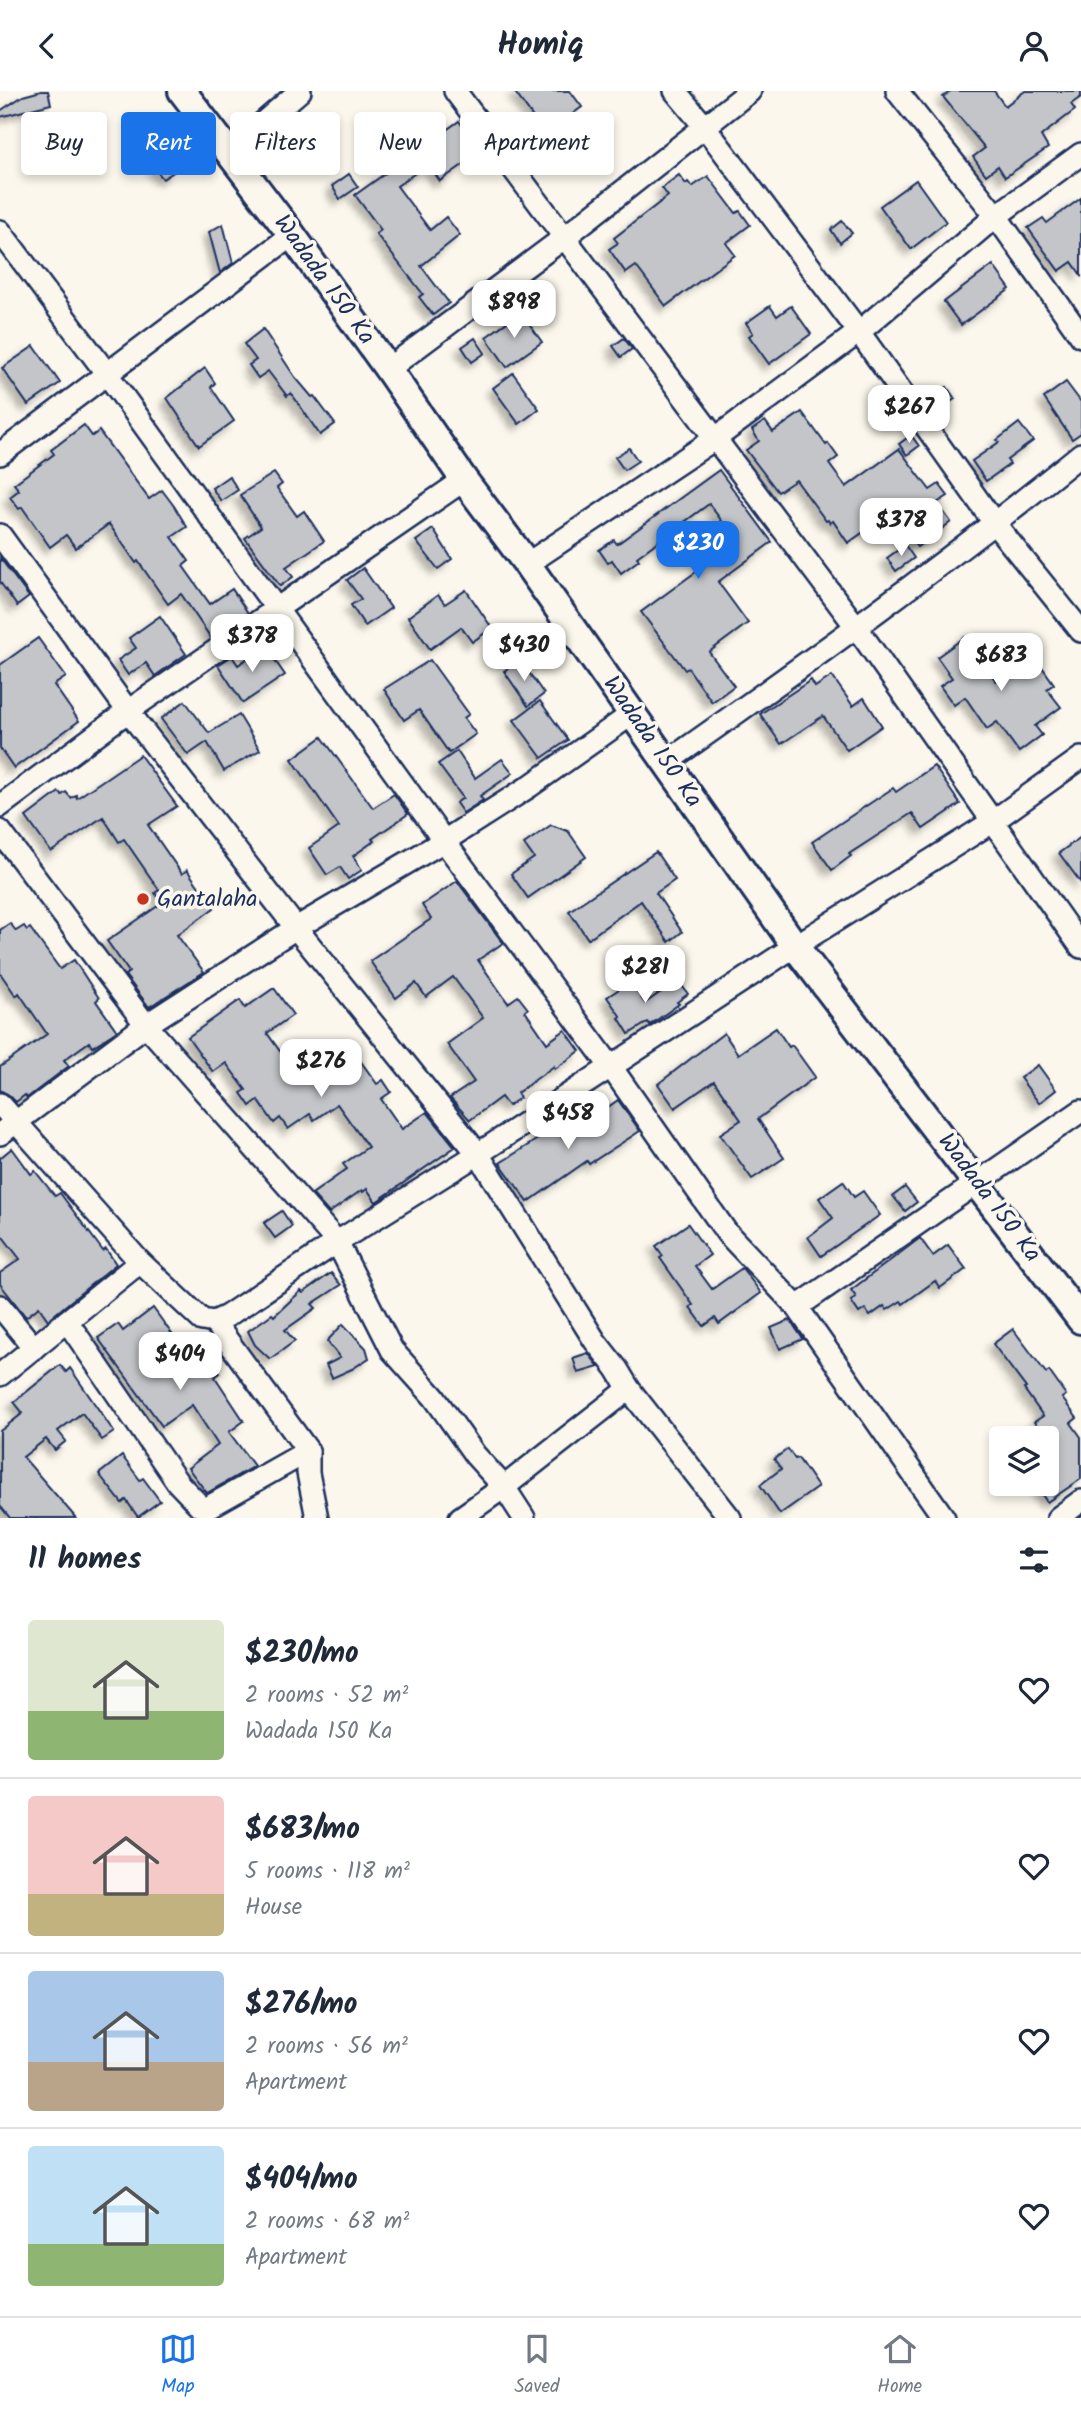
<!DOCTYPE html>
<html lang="en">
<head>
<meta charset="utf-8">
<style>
  :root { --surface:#fff; --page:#f6f6f7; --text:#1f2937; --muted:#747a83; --line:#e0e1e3; --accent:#1a73e8 }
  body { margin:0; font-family:Kalam,sans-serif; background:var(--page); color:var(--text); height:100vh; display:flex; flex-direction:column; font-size:26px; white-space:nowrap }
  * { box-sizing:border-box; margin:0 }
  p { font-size:23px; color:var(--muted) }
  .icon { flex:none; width:38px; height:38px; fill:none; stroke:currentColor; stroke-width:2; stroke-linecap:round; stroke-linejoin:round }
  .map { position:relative; height:1427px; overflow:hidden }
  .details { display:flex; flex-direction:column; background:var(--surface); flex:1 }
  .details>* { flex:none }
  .guide { position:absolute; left:21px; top:21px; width:700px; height:63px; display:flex; gap:14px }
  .buttons { position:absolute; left:989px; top:1335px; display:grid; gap:14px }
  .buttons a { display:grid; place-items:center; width:70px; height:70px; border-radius:7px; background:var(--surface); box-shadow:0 4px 10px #0003; font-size:35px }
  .price { position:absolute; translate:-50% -60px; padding:0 16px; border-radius:14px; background:#fff; color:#222; font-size:23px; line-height:46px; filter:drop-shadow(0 2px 4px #0008) }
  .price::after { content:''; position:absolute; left:50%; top:42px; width:21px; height:16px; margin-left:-10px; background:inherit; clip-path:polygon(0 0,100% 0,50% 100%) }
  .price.active { background:var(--accent); color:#fff }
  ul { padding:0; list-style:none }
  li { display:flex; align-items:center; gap:21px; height:175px; padding:0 28px }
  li+li { border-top:2px solid var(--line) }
  li span { display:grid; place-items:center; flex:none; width:196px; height:140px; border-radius:7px; color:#555 }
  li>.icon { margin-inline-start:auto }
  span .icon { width:84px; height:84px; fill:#fffc; stroke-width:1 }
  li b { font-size:30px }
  h2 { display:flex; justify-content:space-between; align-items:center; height:84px; padding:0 28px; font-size:30px }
  .chip { padding:0 24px; border-radius:7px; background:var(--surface); box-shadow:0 4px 10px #0003; font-size:24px; line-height:63px }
  .chip.active { background:var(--accent); color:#fff }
  header { display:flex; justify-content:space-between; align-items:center; height:91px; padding:0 28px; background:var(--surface); font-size:32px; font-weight:700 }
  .tabs { display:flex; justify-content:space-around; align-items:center; height:98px; border-top:2px solid var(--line); background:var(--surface); font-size:19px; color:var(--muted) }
  .tabs a { display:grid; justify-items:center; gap:4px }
  .tabs .active { color:var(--accent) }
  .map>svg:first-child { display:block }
  .building { fill:#c3c5c9; stroke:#1b2f5e; stroke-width:2; filter:url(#shadow) }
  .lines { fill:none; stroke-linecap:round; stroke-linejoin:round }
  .minor-casing { stroke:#1b2f5e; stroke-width:26 }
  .tertiary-casing { stroke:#1b2f5e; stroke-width:32 }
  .minor { stroke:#fbf7ec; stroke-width:21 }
  .tertiary { stroke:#fbf7ec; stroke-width:26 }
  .poi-dot { fill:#c8321e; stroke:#fbf7ec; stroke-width:2.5 }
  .labels { text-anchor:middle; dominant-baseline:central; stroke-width:7; stroke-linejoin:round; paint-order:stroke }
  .street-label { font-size:24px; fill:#1b2f5e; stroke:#fbf7ec }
  .poi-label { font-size:24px; fill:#1b2f5e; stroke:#fbf7ec; text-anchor:start }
</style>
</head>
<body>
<header><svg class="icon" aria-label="back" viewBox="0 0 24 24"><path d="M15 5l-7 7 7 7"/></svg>Homiq<svg class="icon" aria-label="person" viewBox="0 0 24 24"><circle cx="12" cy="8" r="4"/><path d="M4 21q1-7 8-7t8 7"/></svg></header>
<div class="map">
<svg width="1081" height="1427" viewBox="0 0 1081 1427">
  <defs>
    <filter id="shadow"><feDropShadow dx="-6" dy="6" stdDeviation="3.5" flood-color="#0004"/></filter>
  </defs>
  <rect width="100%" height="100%" fill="#fbf7ec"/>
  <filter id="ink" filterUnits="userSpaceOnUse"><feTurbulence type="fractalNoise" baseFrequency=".0143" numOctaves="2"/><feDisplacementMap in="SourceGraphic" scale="14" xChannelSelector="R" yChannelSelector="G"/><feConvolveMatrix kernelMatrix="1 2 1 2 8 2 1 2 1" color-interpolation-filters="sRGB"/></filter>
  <g filter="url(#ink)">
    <!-- building -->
    <g class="building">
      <path d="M 41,0 L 48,0 L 51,13 L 0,26 L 0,20 L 23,5 Z"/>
      <path d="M 514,0 L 570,0 L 582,16 L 545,43 Z"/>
      <path d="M 951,0 L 994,0 L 1005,15 L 1025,0 L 1081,0 L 1081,6 L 1071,13 L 1075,19 L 1041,45 L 1048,57 L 1005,86 L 998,75 L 986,84 L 973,66 L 985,57 L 943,6 Z"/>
      <path d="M 305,21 L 328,50 L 310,63 L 299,46 L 302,44 L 292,31 Z"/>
      <path d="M 459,30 L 481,61 L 440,90 L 428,73 L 397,95 L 430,139 L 446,126 L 460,144 L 421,175 L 449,212 L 433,224 L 419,206 L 423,203 L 376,143 L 381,139 L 355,104 Z"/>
      <path d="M 167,68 L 175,80 L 163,88 L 154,76 Z"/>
      <path d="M 349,83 L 358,96 L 340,108 L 332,95 Z"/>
      <path d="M 679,84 L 686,93 L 688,91 L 692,96 L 708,85 L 736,122 L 740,120 L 750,134 L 726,152 L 735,164 L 666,215 L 636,175 L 626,182 L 609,158 L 618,152 L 614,147 L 668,105 L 662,97 Z"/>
      <path d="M 916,89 L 946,131 L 911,158 L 880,115 Z"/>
      <path d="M 1081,107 L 1081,184 L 1072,171 L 1059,180 L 1028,137 L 1043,127 L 1047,132 Z"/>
      <path d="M 842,130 L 852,142 L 840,152 L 831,139 Z"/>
      <path d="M 223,133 L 233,172 L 220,182 L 209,141 Z"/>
      <path d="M 993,174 L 1010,198 L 961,234 L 944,211 Z"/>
      <path d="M 770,215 L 777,225 L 791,215 L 811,243 L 769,273 L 749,245 L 753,242 L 746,232 Z"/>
      <path d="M 521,221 L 542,251 L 507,276 L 486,246 Z"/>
      <path d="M 263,238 L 295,286 L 312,306 L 314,305 L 335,333 L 320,344 L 291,302 L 287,305 L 268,280 L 258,287 L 249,274 L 256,269 L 244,253 Z"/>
      <path d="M 475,247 L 485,262 L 472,271 L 462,256 Z"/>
      <path d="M 624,247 L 632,258 L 621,266 L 613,255 Z"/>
      <path d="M 34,255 L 60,292 L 28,314 L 2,277 Z"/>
      <path d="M 205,277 L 215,292 L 211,296 L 234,330 L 199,355 L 167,307 Z"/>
      <path d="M 513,282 L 539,318 L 519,333 L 493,297 Z"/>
      <path d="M 1066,291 L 1081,311 L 1081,342 L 1072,348 L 1044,307 Z"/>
      <path d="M 947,296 L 955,308 L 938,319 L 930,307 Z"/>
      <path d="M 802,321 L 826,354 L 828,352 L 838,366 L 829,373 L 846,396 L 899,358 L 930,399 L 939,393 L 948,405 L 937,412 L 951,431 L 917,456 L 892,421 L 848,452 L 833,430 L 830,432 L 828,429 L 826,430 L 796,389 L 778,401 L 746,359 L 759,350 L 752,339 L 765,330 L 773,341 Z"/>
      <path d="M 1019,332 L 1033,350 L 1007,369 L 1010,373 L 986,390 L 972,370 L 999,351 L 997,349 Z"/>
      <path d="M 84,334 L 92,345 L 99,340 L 149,408 L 162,399 L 174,415 L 187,436 L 172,446 L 189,470 L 183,475 L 210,513 L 232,498 L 248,522 L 211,547 L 181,503 L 168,513 L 138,470 L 136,472 L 109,433 L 76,457 L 66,444 L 50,456 L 22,416 L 19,418 L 10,406 L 19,399 L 14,393 L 54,363 L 51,359 Z"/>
      <path d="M 911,344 L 919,355 L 907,364 L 899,353 Z"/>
      <path d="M 629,357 L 638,370 L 624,379 L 615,366 Z"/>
      <path d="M 719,379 L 772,451 L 718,491 L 748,532 L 709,561 L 734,595 L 712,611 L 688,577 L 685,579 L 641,521 L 719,464 L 718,462 L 736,449 L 709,413 L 637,466 L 639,469 L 621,482 L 612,469 L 608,472 L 599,459 L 614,449 L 617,453 Z"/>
      <path d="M 274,382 L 282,393 L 277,397 L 297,425 L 304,420 L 324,450 L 286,476 L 293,486 L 280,495 L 245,447 L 261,436 L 240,404 Z"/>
      <path d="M 229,385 L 238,399 L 221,410 L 212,397 Z"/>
      <path d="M 433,438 L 452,468 L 438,478 L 416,450 Z"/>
      <path d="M 905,454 L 914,467 L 896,480 L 887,467 Z"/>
      <path d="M 0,467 L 29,506 L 17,515 L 0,491 Z"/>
      <path d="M 363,477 L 391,517 L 365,535 L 351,514 L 361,508 L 347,489 Z"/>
      <path d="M 466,499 L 492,537 L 472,551 L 461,536 L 430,558 L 408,526 L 438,504 L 445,513 Z"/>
      <path d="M 160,525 L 186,563 L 155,585 L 146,572 L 128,584 L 118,569 L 136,557 L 129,547 Z"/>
      <path d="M 965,546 L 996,590 L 1033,563 L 1054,593 L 1047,598 L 1061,616 L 1035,635 L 1042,644 L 1019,661 L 997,631 L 987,638 L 965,606 L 954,614 L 940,595 L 952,587 L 937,566 Z"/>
      <path d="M 38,547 L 66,586 L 54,594 L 79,630 L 14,677 L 0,657 L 0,574 Z"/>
      <path d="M 265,555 L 285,584 L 243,612 L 218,574 L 232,565 L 238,574 Z"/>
      <path d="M 430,569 L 469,623 L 464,627 L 476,643 L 449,662 L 419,619 L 404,629 L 384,598 Z"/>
      <path d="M 520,569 L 544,603 L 528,615 L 504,580 Z"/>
      <path d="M 832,585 L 853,615 L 864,607 L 882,635 L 847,659 L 823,625 L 781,653 L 760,623 L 811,589 L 815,596 Z"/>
      <path d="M 185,610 L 209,642 L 239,624 L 260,659 L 224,680 L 207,651 L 188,664 L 161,628 Z"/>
      <path d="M 540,610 L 568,649 L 542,667 L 514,629 Z"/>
      <path d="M 322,646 L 373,717 L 394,703 L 408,723 L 372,748 L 374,750 L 353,765 L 362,779 L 348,788 L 340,776 L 327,784 L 309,757 L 339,736 L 292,668 Z"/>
      <path d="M 457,660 L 475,687 L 502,668 L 513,682 L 480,705 L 483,709 L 463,722 L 456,712 L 463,707 L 438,673 Z"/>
      <path d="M 140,664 L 177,715 L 148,734 L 182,783 L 187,779 L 214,817 L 177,844 L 204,881 L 149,916 L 125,884 L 129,881 L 107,850 L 162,812 L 155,802 L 159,799 L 124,748 L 119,751 L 103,726 L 51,761 L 26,726 L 59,701 L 62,704 L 66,701 L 71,707 L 76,704 L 77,707 Z"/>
      <path d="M 934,675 L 960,713 L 923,738 L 912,722 L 849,763 L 851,765 L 832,779 L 812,751 L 893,697 L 896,701 Z"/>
      <path d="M 551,734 L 568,740 L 586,766 L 528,807 L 511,783 L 534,767 L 524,753 Z"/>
      <path d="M 1081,746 L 1081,792 L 1059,762 Z"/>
      <path d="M 656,761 L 675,789 L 656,802 L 682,841 L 669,851 L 641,810 L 588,848 L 569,820 Z"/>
      <path d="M 457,790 L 503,852 L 478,869 L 508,912 L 518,905 L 528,918 L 525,920 L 547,952 L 565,939 L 580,960 L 555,978 L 554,975 L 517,1002 L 520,1007 L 508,1015 L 501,1006 L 470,1029 L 450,1007 L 474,991 L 447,953 L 483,927 L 453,886 L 426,906 L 416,892 L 396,907 L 370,870 L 431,828 L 422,814 Z"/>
      <path d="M 10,832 L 16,840 L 24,835 L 27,839 L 30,837 L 60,878 L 74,869 L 99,907 L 96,910 L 117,940 L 92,956 L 89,951 L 64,969 L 69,975 L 27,1007 L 25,1004 L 16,1011 L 9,1004 L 0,999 L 0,976 L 47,943 L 19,902 L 16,905 L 0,882 L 0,839 Z"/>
      <path d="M 678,889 L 688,903 L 677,911 L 679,913 L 650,934 L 648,931 L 629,943 L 619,927 L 621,926 L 607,906 L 630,891 L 645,912 Z"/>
      <path d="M 274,897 L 293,924 L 267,942 L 300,988 L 349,954 L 377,993 L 383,989 L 391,1001 L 381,1008 L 402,1038 L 427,1021 L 455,1056 L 376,1111 L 367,1098 L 363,1101 L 362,1099 L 329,1122 L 312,1103 L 347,1078 L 343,1073 L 368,1056 L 337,1013 L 314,1029 L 310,1023 L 288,1038 L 280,1027 L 274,1032 L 258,1009 L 250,1015 L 241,1002 L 246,999 L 226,972 L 213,981 L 188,946 L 240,909 L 245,917 Z"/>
      <path d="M 776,937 L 789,956 L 792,954 L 815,986 L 758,1028 L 784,1067 L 752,1088 L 720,1043 L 741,1029 L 714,990 L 675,1017 L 658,993 L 724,942 L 738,963 Z"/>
      <path d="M 1038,974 L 1056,999 L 1039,1012 L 1020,987 Z"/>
      <path d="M 618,1009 L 640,1040 L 589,1073 L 587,1070 L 528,1111 L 500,1072 L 555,1037 L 563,1048 Z"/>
      <path d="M 12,1057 L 31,1083 L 35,1080 L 55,1105 L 60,1102 L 103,1160 L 106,1158 L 116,1173 L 48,1229 L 39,1216 L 26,1226 L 0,1193 L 0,1182 L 20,1168 L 0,1142 L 0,1067 Z"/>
      <path d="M 843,1090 L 854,1106 L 863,1100 L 880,1124 L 821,1165 L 808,1146 L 833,1127 L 819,1107 Z"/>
      <path d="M 905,1096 L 917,1111 L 905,1120 L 893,1105 Z"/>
      <path d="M 282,1120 L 292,1135 L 275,1147 L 264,1132 Z"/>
      <path d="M 688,1133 L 710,1164 L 695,1175 L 712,1198 L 742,1177 L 761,1202 L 719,1233 L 715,1227 L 704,1235 L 690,1216 L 693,1214 L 660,1167 L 663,1165 L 656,1155 Z"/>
      <path d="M 920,1147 L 933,1165 L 948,1154 L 966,1178 L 940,1197 L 935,1190 L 903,1213 L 901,1210 L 887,1219 L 884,1215 L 870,1225 L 865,1218 L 859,1222 L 851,1210 L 856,1206 L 851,1199 Z"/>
      <path d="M 331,1182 L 341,1194 L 312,1213 L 316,1217 L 285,1239 L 295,1250 L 270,1268 L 255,1254 L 248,1240 L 272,1223 L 274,1225 L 301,1200 L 303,1202 Z"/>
      <path d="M 153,1217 L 191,1269 L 203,1260 L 220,1282 L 215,1286 L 244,1330 L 229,1341 L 254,1375 L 207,1402 L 188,1377 L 218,1354 L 192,1314 L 162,1335 L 98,1247 L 118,1233 L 123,1240 Z"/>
      <path d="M 790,1229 L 803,1248 L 780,1258 L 771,1237 Z"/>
      <path d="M 343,1233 L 366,1257 L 369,1267 L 352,1278 L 332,1287 L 326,1274 L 340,1267 L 327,1250 Z"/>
      <path d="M 1013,1238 L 1046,1282 L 1049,1280 L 1066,1304 L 1062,1307 L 1077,1327 L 1071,1332 L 1081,1346 L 1081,1388 L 1047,1411 L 1036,1395 L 1046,1393 L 1046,1348 L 1034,1331 L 1043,1325 L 1024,1298 L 1026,1297 L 993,1253 Z"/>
      <path d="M 588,1262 L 599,1276 L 578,1282 L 573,1267 Z"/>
      <path d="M 60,1274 L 66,1281 L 70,1277 L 114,1341 L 102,1349 L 82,1322 L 58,1340 L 66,1350 L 55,1359 L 46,1348 L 23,1366 L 76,1427 L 10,1427 L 0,1415 L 0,1340 L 23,1322 L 14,1311 Z"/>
      <path d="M 788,1358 L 795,1368 L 798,1367 L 818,1396 L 780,1423 L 760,1394 L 781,1378 L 774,1368 Z"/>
      <path d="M 122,1365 L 140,1389 L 143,1387 L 160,1410 L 138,1426 L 126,1409 L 122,1412 L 99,1383 Z"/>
    </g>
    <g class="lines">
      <!-- minor casing -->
      <g class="minor-casing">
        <g id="minor">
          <path d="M 455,0 L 857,537 L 1081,856"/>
          <path d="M 675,0 L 705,36 L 859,241 L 995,433 L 1081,540"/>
          <path d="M 897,0 L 996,125 L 1081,245"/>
          <path d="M 229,61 L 300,0"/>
          <path d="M 0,140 L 107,283 L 444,750 L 611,976 L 727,1142 L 797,1216 L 944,1427"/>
          <path d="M 388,278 L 565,146 L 750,0"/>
          <path d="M 0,363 L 292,144"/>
          <path d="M 0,444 L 128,620 L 296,837 L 478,1063 L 595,1250 L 617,1278 L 629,1298 L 730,1427"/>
          <path d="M 527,473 L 716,347 L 859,241 L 996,125 L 1081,63"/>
          <path d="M 667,671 C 808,572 947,472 1081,363"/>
          <path d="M 0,715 L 128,620 L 464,389"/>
          <path d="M 0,740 L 146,934 L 337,1151 L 392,1259 L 434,1306 L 475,1364 L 504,1396 L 524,1427"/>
          <path d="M 0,1013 L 140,1171 L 202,1229 L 214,1231 L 227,1225 L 337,1151 L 478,1063 L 795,855 L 992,731 L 1081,667"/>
          <path d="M 0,1043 L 146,934 L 296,837 L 444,750 L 530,695 L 632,623"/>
          <path d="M 0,1215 L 34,1257"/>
          <path d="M 797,1216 L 1081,1020"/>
          <path d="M 67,1230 L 178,1392 L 200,1415 L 207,1417 L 308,1360"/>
          <path d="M 214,1231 L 308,1360 L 308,1382 L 317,1427"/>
          <path d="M 0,1284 L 140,1171"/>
          <path d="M 460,1427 L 504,1396 L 629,1298"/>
          <path d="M 1058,1427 L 1081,1410"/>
        </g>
      </g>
      <!-- tertiary casing -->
      <g class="tertiary-casing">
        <path id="tertiary" d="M 182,0 L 292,144 L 388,278 L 464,389 L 527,473 L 795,855 L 1081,1229"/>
      </g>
      <!-- minor -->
      <use href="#minor" class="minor"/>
      <!-- tertiary -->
      <use href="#tertiary" class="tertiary"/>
    </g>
  </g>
  <!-- markers -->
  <circle class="poi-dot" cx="143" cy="808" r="7"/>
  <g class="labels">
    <!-- street labels -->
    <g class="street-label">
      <text transform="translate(324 189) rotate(54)">Wadada 150 Ka</text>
      <text transform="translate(652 651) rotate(55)">Wadada 150 Ka</text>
      <text transform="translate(989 1107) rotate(53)">Wadada 150 Ka</text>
    </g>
    <!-- poi labels -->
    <g class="poi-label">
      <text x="157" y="808">Gantalaha</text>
    </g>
  </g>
</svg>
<div class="buttons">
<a><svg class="icon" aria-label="layers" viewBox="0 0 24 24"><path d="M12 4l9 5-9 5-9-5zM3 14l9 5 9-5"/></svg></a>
</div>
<b class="price" style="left:514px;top:249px">$898</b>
<b class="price" style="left:909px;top:354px">$267</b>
<b class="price" style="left:901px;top:467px">$378</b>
<b class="price active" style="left:698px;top:490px">$230</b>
<b class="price" style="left:252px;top:583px">$378</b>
<b class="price" style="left:524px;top:592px">$430</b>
<b class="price" style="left:1001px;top:602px">$683</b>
<b class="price" style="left:645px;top:914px">$281</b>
<b class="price" style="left:321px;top:1008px">$276</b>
<b class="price" style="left:568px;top:1060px">$458</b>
<b class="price" style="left:180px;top:1301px">$404</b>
<div class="guide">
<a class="chip">Buy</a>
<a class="chip active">Rent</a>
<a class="chip">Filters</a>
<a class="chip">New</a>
<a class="chip">Apartment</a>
</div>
</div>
<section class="details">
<h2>11 homes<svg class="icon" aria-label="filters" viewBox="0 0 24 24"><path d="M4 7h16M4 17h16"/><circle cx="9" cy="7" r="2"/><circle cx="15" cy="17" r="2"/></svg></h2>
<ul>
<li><span style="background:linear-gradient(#dfe7d0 65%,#8fb573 0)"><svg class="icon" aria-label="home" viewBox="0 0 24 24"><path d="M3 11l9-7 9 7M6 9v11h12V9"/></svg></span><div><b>$230/mo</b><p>2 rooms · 52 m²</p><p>Wadada 150 Ka</p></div><svg class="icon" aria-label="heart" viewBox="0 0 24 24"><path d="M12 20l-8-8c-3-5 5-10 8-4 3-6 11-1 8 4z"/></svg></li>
<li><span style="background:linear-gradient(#f6c9c9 70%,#c2b280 0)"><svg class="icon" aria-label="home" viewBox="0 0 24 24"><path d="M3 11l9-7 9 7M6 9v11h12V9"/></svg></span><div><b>$683/mo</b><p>5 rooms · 118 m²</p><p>House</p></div><svg class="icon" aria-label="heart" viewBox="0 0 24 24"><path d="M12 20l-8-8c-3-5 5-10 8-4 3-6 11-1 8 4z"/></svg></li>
<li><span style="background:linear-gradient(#a9c7e8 65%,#b9a48a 0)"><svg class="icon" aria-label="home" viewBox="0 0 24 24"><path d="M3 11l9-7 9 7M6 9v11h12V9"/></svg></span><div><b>$276/mo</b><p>2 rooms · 56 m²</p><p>Apartment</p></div><svg class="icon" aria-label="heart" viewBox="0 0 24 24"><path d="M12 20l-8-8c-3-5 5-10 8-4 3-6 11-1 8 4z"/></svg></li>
<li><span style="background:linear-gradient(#bfe0f5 70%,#8fb573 0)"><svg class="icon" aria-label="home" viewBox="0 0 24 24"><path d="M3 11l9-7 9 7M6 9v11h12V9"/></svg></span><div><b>$404/mo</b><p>2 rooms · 68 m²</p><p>Apartment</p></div><svg class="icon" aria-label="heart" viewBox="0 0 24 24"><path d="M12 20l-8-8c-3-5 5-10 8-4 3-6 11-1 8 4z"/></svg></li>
</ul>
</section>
<nav class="tabs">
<a class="active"><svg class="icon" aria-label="map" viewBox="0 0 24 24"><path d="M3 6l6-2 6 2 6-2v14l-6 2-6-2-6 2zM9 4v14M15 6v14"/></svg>Map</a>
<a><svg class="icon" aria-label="saved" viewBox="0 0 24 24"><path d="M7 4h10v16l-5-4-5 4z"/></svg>Saved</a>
<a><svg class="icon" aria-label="home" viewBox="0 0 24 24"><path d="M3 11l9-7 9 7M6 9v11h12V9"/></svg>Home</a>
</nav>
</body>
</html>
